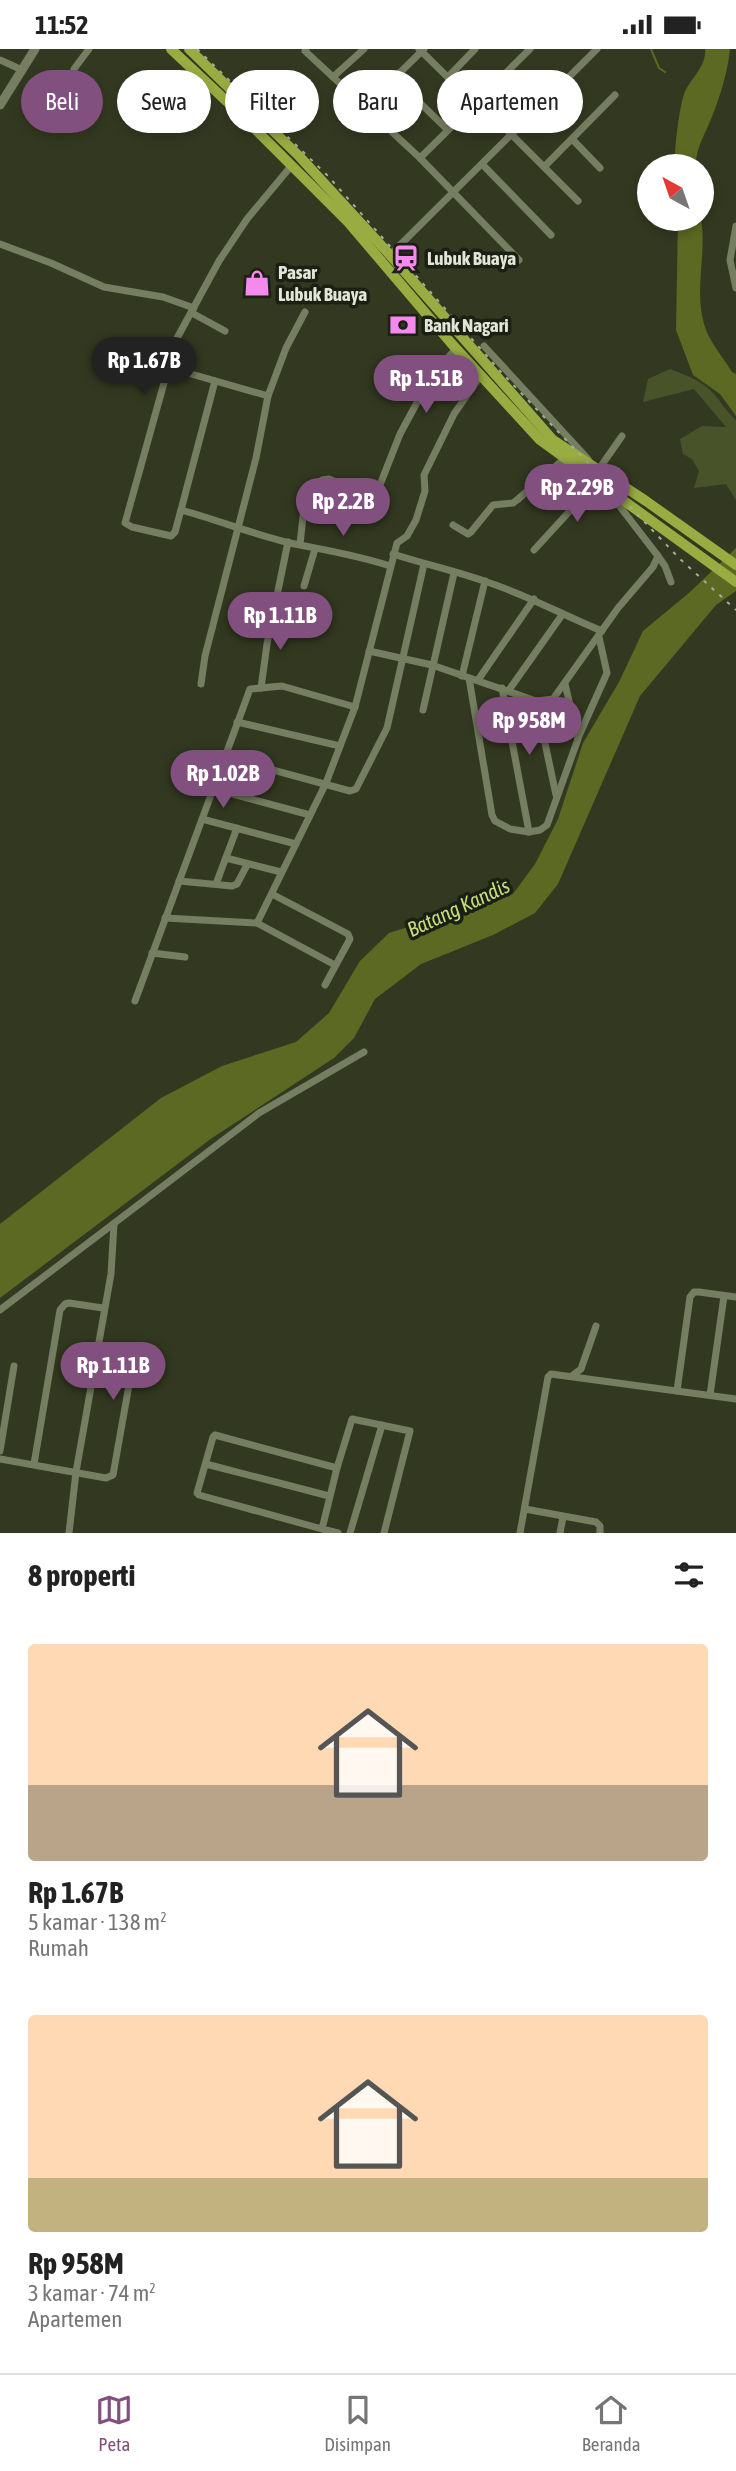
<!DOCTYPE html>
<html lang="id">
<head>
<meta charset="utf-8">
<style>
  :root { --surface:#fff; --page:#f6f6f6; --text:#222; --muted:#767676; --line:#e0e0e0; --accent:#81507e }
  body { margin:0; font-family:"Asap Condensed",sans-serif; background:var(--page); color:var(--text); height:100vh; display:flex; flex-direction:column; font-size:26px; white-space:nowrap }
  * { box-sizing:border-box; margin:0 }
  p { font-size:23px; color:var(--muted) }
  .icon { flex:none; width:38px; height:38px; fill:none; stroke:currentColor; stroke-width:2; stroke-linecap:round; stroke-linejoin:round }
  .map { position:relative; height:1484px; overflow:hidden }
  .sheet { display:flex; flex-direction:column; background:var(--surface); flex:1 }
  .sheet>* { flex:none }
  .guide { position:absolute; left:21px; top:21px; width:695px; height:63px; display:flex; gap:14px }
  .needle { width:46px; rotate:320deg }
  .controls { position:absolute; left:637px; top:105px; display:grid; gap:14px }
  .controls a { display:grid; place-items:center; width:77px; height:77px; border-radius:50%; background:var(--surface); box-shadow:0 4px 10px #0003; font-size:35px }
  .price { position:absolute; translate:-50% -60px; padding:0 16px; border-radius:24px; background:var(--accent); color:#fff; font-size:23px; line-height:46px; filter:drop-shadow(0 2px 4px #0008) }
  .price::after { content:''; position:absolute; left:50%; top:42px; width:21px; height:16px; margin-left:-10px; background:inherit; clip-path:polygon(0 0,100% 0,50% 100%) }
  .price.current { background:#222; color:#fff }
  ul { padding:0; list-style:none }
  li { display:grid; align-content:center; gap:14px; height:371px; padding:0 28px }
  li span { display:grid; place-items:center; height:217px; border-radius:7px; color:#555 }
  li>.icon { margin-inline-start:auto }
  span .icon { width:126px; height:126px; fill:#fffc; stroke-width:1 }
  li b { font-size:30px }
  h2 { display:flex; justify-content:space-between; align-items:center; height:84px; padding:0 28px; font-size:30px }
  .pill { padding:0 24px; border-radius:32px; background:var(--surface); box-shadow:0 4px 10px #0003; font-size:24px; line-height:63px }
  .pill.current { background:var(--accent); color:#fff }
  .status { display:flex; justify-content:space-between; align-items:center; height:49px; padding:0 35px; background:var(--surface); direction:ltr }
  .status svg { height:19px; fill:currentColor }
  .tabs { display:flex; justify-content:space-around; align-items:center; height:98px; border-top:2px solid var(--line); background:var(--surface); font-size:19px; color:var(--muted) }
  .tabs a { display:grid; justify-items:center; gap:4px }
  .tabs .current { color:var(--accent) }
  .map>svg:first-child { display:block }
  .green { fill:#49532a }
  .water { fill:#5b6922 }
  .lines { fill:none; stroke-linecap:round; stroke-linejoin:round }
  .stream { stroke:#5b6922; stroke-width:2 }
  .minor { stroke:#767e61; stroke-width:7 }
  .tertiary { stroke:#767e61; stroke-width:9 }
  .trunk { stroke:#98ac42; stroke-width:10 }
  .rail { stroke:#a6ac99; stroke-width:2; stroke-dasharray:3.5 7; stroke-linecap:butt }
  .labels { text-anchor:middle; dominant-baseline:central; stroke-width:7; stroke-linejoin:round; paint-order:stroke }
  .poi-label { font-size:19px; font-weight:bold; fill:#e1e6d6; stroke:#1c1f14; text-anchor:start }
  .water-label { font-size:21px; font-style:italic; fill:#c6dc7a; stroke:#1c1f14 }
</style>
</head>
<body>
<div class="status"><b>11:52</b><svg viewBox="0 0 49 12"><path d="M0 12V9h3v3zM5 12V6h3v6zM10 12V3h3v9zM15 12V0h3v12zM26 1h20v11H26zM47 4h2v5h-2z"/></svg></div>
<div class="map">
<svg width="736" height="1484" viewBox="0 0 736 1484">
  <rect width="100%" height="100%" fill="#333920"/>
  <!-- green -->
  <path class="green" d="M 670,320 C 683,325 700,331 710,341 C 720,350 725,362 736,371 L 736,451 L 726,435 L 694,439 L 699,422 L 692,410 L 683,405 L 680,390 L 702,377 L 726,378 L 694,340 L 643,353 L 648,330 Z"/>
  <!-- water -->
  <g class="water">
    <path d="M 705,0 L 730,0 C 728,21 721,45 713,65 C 707,82 695,99 696,117 L 675,117 C 674,101 679,61 684,45 C 690,30 707,17 705,0 Z"/>
    <path d="M 678,170 L 701,170 C 707,205 694,239 704,275 C 708,291 723,308 732,323 L 736,325 L 736,367 L 720,345 L 693,326 L 676,281 Z"/>
    <path d="M 736,499 L 736,542 L 716,556 L 640,647 L 558,835 L 535,864 L 493,886 L 421,915 L 375,950 L 354,989 L 334,1009 L 212,1089 L 0,1249 L 0,1175 L 161,1049 L 222,1017 L 296,993 L 329,964 L 360,912 L 389,884 L 513,845 L 535,815 L 558,770 L 583,694 L 619,633 L 643,582 L 690,543 Z"/>
  </g>
  <g class="lines">
    <!-- stream -->
    <path class="stream" d="M 651,0 L 659,19 L 665,23"/>
    <!-- minor -->
    <g class="minor">
      <path d="M 306,0 L 305,2 L 420,109 L 519,211"/>
      <path d="M 419,0 L 475,55"/>
      <path d="M 0,11 L 20,20"/>
      <path d="M 74,20 L 89,0"/>
      <path d="M 333,28 L 364,0"/>
      <path d="M 448,28 L 475,0"/>
      <path d="M 394,29 L 448,81"/>
      <path d="M 478,52 L 578,152"/>
      <path d="M 366,57 L 424,0"/>
      <path d="M 572,90 L 600,119"/>
      <path d="M 420,109 L 530,0"/>
      <path d="M 482,115 L 551,186"/>
      <path d="M 292,116 L 247,170 L 219,212 L 176,291 L 125,474 L 132,478 L 171,487 L 175,483 L 181,461 C 217,471 253,485 290,494 C 324,501 357,506 390,517"/>
      <path d="M 544,118 L 615,46"/>
      <path d="M 736,177 L 730,211 L 736,239"/>
      <path d="M 0,195 L 51,214 L 104,238 L 163,248 L 194,259"/>
      <path d="M 390,206 L 597,0"/>
      <path d="M 192,264 L 225,282"/>
      <path d="M 484,297 L 588,410"/>
      <path d="M 138,303 L 169,311"/>
      <path d="M 167,318 L 268,347"/>
      <path d="M 181,461 L 215,332"/>
      <path d="M 453,476 L 468,485 L 471,483 L 493,456 L 513,454 L 517,451 L 564,410"/>
      <path d="M 300,495 L 304,459 L 322,431 L 329,430 L 334,432 L 363,453 L 369,454 L 374,451 L 400,385 L 433,324 L 456,300"/>
      <path d="M 534,501 L 590,440 L 599,420 L 622,387"/>
      <path d="M 393,505 C 424,515 456,522 487,533 C 527,546 563,566 602,582"/>
      <path d="M 658,507 L 665,517 L 671,533"/>
      <path d="M 304,537 L 315,500"/>
      <path d="M 369,602 L 432,616 L 536,652 L 553,650 L 618,559 L 653,518 L 658,507 L 611,446"/>
      <path d="M 462,627 L 485,532"/>
      <path d="M 469,629 L 492,766 L 495,772 L 510,780 L 529,783 L 540,781 L 547,776 L 578,690 L 565,635"/>
      <path d="M 478,631 L 534,550"/>
      <path d="M 201,635 L 205,607 L 256,409 L 268,347 L 286,299 L 305,263"/>
      <path d="M 261,639 L 267,595 L 288,493"/>
      <path d="M 502,639 L 529,783"/>
      <path d="M 509,641 L 562,566"/>
      <path d="M 536,652 L 556,746"/>
      <path d="M 423,661 L 454,524"/>
      <path d="M 237,673 L 340,697"/>
      <path d="M 578,689 L 607,624 L 599,588"/>
      <path d="M 225,708 L 350,742 L 356,740 L 387,679 L 424,515"/>
      <path d="M 214,740 L 310,766"/>
      <path d="M 202,770 L 296,795"/>
      <path d="M 226,809 L 281,823"/>
      <path d="M 179,832 L 232,837 L 237,835 L 247,816"/>
      <path d="M 216,835 L 237,779"/>
      <path d="M 272,845 L 348,885 L 350,890 L 325,936"/>
      <path d="M 165,869 L 257,874 L 326,734 L 355,658 L 397,494 L 407,487 L 416,471 L 425,442 L 424,426 L 454,365 L 481,326"/>
      <path d="M 257,874 L 335,916"/>
      <path d="M 152,904 L 185,908"/>
      <path d="M 135,952 L 250,640 L 282,637 L 355,658"/>
      <path d="M 0,1261 L 259,1064 L 364,1003"/>
      <path d="M 573,1326 L 581,1320 L 596,1277"/>
      <path d="M 677,1342 L 690,1248 L 694,1243 L 699,1243 L 736,1248"/>
      <path d="M 710,1346 L 724,1247"/>
      <path d="M 0,1402 L 14,1317"/>
      <path d="M 0,1410 L 106,1429 L 113,1426 L 134,1308 L 128,1301 L 97,1298"/>
      <path d="M 34,1415 L 60,1261 L 65,1255 L 69,1254 L 103,1259"/>
      <path d="M 206,1415 L 329,1447"/>
      <path d="M 337,1419 L 352,1370 L 410,1382 L 384,1484"/>
      <path d="M 525,1460 L 596,1473 L 600,1477 L 600,1484"/>
      <path d="M 322,1480 L 199,1446 L 197,1444 L 213,1388 L 215,1386 L 337,1419 L 322,1480 L 338,1484"/>
      <path d="M 69,1484 L 76,1423 L 111,1225 L 114,1175"/>
      <path d="M 350,1484 L 382,1376"/>
      <path d="M 520,1484 L 548,1328 L 551,1325 L 736,1350"/>
      <path d="M 560,1484 L 563,1468"/>
    </g>
    <!-- tertiary -->
    <path class="tertiary" d="M 0,56 L 35,0"/>
    <!-- trunk -->
    <g class="trunk">
      <path d="M 171,0 L 236,61 L 348,173 L 451,294 L 540,391 L 736,533"/>
      <path d="M 189,0 L 299,107 L 390,206 L 553,391 L 646,452 L 736,516"/>
    </g>
    <!-- rail -->
    <path class="rail" d="M 197,0 L 328,127 L 501,323 L 680,510 L 736,561"/>
  </g>
  <!-- icons -->
  <defs>
    <g id="station-bare" transform="scale(2.1)"><path d="M-3-6H3Q5-6 5-4V2Q5 4 3 4L4.5 6H3L1.5 4h-3L-3 6H-4.5L-3 4Q-5 4-5 2V-4Q-5-6-3-6ZM-3.5-4v3h7v-3ZM-3.5 1v1.5H-2V1ZM2 1v1.5H3.5V1Z" fill="#f689ee" stroke="#1c1f14" stroke-width="2.5" paint-order="stroke"/></g>
    <g id="shop-bare" transform="scale(2.1)"><path d="M-5-2.5h2.3a2.7 3.5 0 0 1 5.4 0H5L5.5 6h-11ZM-1.5-2.5h3a1.5 2.3 0 0 0-3 0Z" fill="#f689ee" stroke="#1c1f14" stroke-width="2.5" paint-order="stroke"/></g>
    <g id="bank-bare" transform="scale(2.1)"><path d="M-6-4H6V4H-6ZM0-2.3a2.3 2.3 0 1 0 0 4.6a2.3 2.3 0 1 0 0-4.6Z" fill="#f689ee" stroke="#1c1f14" stroke-width="2.5" paint-order="stroke"/></g>
  </defs>
  <g fill-rule="evenodd">
    <use href="#station-bare" x="406" y="209"/>
    <use href="#shop-bare" x="257" y="234"/>
    <use href="#bank-bare" x="403" y="276"/>
  </g>
  <g class="labels">
    <!-- poi labels -->
    <g class="poi-label">
      <text x="427" y="209">Lubuk Buaya</text>
      <text x="278" y="223">Pasar<tspan x="278" dy="22">Lubuk Buaya</tspan></text>
      <text x="424" y="276">Bank Nagari</text>
    </g>
    <!-- water labels -->
    <g class="water-label">
      <text transform="translate(458 858) rotate(-25)">Batang Kandis</text>
    </g>
  </g>
</svg>
<div class="controls">
<a><svg class="needle" viewBox="-14 -14 28 28"><path d="M0-13l5 13h-10z" fill="#e53935"/><path d="M0 13l5-13h-10z" fill="#767676"/></svg></a>
</div>
<b class="price current" style="left:144px;top:348px">Rp 1.67B</b>
<b class="price" style="left:426px;top:366px">Rp 1.51B</b>
<b class="price" style="left:577px;top:475px">Rp 2.29B</b>
<b class="price" style="left:343px;top:489px">Rp 2.2B</b>
<b class="price" style="left:280px;top:603px">Rp 1.11B</b>
<b class="price" style="left:529px;top:708px">Rp 958M</b>
<b class="price" style="left:223px;top:761px">Rp 1.02B</b>
<b class="price" style="left:113px;top:1353px">Rp 1.11B</b>
<div class="guide">
<a class="pill current">Beli</a>
<a class="pill">Sewa</a>
<a class="pill">Filter</a>
<a class="pill">Baru</a>
<a class="pill">Apartemen</a>
</div>
</div>
<section class="sheet">
<h2>8 properti<svg class="icon" aria-label="filters" viewBox="0 0 24 24"><path d="M4 7h16M4 17h16"/><circle cx="9" cy="7" r="2"/><circle cx="15" cy="17" r="2"/></svg></h2>
<ul>
<li><span style="background:linear-gradient(#ffd9b3 65%,#b9a48a 0)"><svg class="icon" aria-label="home" viewBox="0 0 24 24"><path d="M3 11l9-7 9 7M6 9v11h12V9"/></svg></span><div><b>Rp 1.67B</b><p>5 kamar · 138 m²</p><p>Rumah</p></div></li>
<li><span style="background:linear-gradient(#ffd9b3 75%,#c2b280 0)"><svg class="icon" aria-label="home" viewBox="0 0 24 24"><path d="M3 11l9-7 9 7M6 9v11h12V9"/></svg></span><div><b>Rp 958M</b><p>3 kamar · 74 m²</p><p>Apartemen</p></div></li>
</ul>
</section>
<nav class="tabs">
<a class="current"><svg class="icon" aria-label="map" viewBox="0 0 24 24"><path d="M3 6l6-2 6 2 6-2v14l-6 2-6-2-6 2zM9 4v14M15 6v14"/></svg>Peta</a>
<a><svg class="icon" aria-label="saved" viewBox="0 0 24 24"><path d="M7 4h10v16l-5-4-5 4z"/></svg>Disimpan</a>
<a><svg class="icon" aria-label="home" viewBox="0 0 24 24"><path d="M3 11l9-7 9 7M6 9v11h12V9"/></svg>Beranda</a>
</nav>
</body>
</html>
